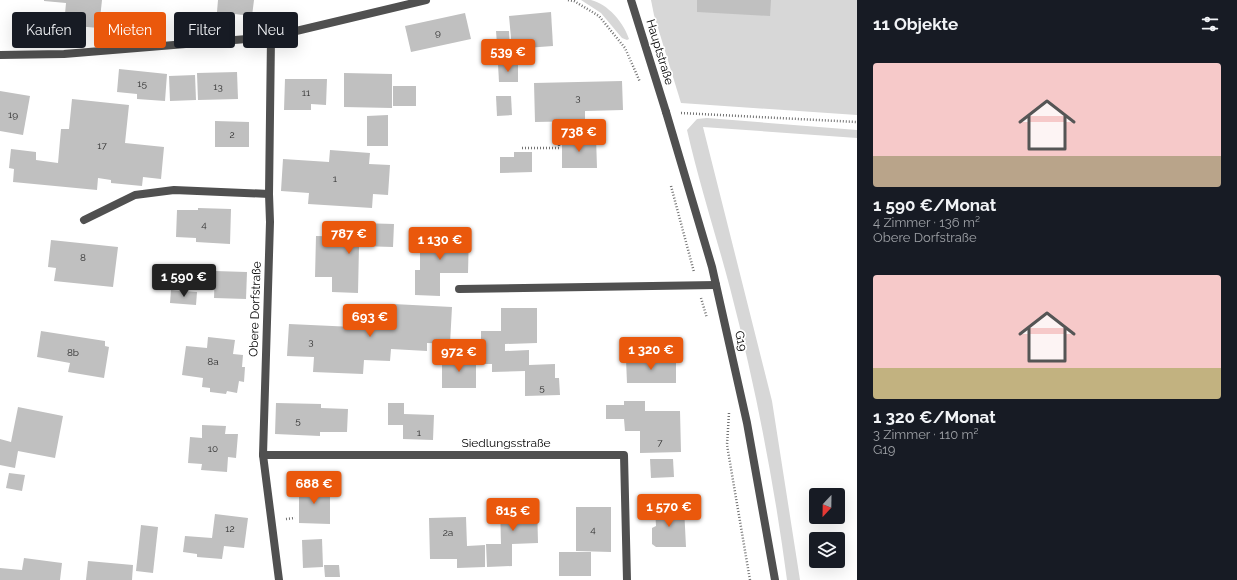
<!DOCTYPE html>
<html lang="de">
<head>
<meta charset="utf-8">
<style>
  :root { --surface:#171b24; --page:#20242c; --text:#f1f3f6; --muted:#9ea1a6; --accent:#ea580c }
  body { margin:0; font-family:Raleway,sans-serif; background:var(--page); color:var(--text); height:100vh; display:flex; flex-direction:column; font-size:15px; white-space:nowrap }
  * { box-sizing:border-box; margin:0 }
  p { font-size:13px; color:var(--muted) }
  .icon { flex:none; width:22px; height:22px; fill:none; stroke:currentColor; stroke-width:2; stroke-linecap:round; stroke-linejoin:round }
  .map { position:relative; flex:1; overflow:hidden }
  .drawer { display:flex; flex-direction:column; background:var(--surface); width:380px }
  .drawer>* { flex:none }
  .guide { position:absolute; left:12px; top:12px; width:380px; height:36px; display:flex; gap:8px }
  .needle { width:26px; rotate:202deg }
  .tools { position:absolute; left:809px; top:488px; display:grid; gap:8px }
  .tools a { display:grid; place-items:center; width:36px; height:36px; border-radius:4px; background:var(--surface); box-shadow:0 4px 16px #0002; font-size:20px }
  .price { position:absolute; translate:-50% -34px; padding:0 9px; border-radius:4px; background:var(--accent); color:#fff; font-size:13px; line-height:26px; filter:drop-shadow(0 1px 2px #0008) }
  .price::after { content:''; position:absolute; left:50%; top:24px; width:12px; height:9px; margin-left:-6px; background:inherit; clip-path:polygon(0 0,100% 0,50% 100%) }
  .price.selected { background:#222; color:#fff }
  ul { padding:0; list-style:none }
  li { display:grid; align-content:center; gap:8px; height:212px; padding:0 16px }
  li span { display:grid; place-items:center; height:124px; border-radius:4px; color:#555 }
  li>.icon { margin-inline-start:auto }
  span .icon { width:72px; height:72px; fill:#fffc; stroke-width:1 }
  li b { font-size:17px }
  h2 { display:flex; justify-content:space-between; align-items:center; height:48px; padding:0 16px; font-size:17px }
  .chip { padding:0 14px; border-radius:4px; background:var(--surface); box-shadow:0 4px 16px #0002; font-size:14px; line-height:36px }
  .chip.selected { background:var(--accent); color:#fff }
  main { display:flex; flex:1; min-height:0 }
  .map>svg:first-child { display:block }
  .green { fill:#d7d7d7 }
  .building { fill:#c0c0c0 }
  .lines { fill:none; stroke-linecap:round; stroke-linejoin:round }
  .path { stroke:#727272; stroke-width:2.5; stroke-dasharray:1 2; stroke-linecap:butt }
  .service { stroke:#505050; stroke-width:8 }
  .minor { stroke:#505050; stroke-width:8 }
  .tertiary { stroke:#505050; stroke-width:8 }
  .labels { text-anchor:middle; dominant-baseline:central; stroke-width:3.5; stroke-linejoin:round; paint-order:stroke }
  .number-label { font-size:10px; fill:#303030 }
  .street-label { font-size:12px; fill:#000; stroke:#fff }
</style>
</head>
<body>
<main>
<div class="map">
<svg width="857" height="580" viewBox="0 0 857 580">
  <rect width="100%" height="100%" fill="#fff"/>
  <!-- green -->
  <g class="green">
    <path d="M 581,0 C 584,0 588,0 591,0 C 608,4 624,23 629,39 L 627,40 L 622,38 L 601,13 Z"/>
    <path d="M 651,0 L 857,0 L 857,115 L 681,103 L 654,15 Z"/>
    <path d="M 707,118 L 857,130 L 857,138 L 703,127 L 772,401 L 800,580 L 787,580 C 774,482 755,384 730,288 C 716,235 699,183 687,130 L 697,119 Z"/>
  </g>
  <!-- building -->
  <g class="building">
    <path d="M 44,0 L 102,0 L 99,28 L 64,25 L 66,3 L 44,1 Z"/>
    <path d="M 218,0 L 254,0 L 252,16 L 217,12 Z"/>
    <path d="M 697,0 L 771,0 L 770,16 L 697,12 Z"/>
    <path d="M 551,12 L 553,46 L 512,49 L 509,16 Z"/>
    <path d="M 465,13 L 471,39 L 411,52 L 405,26 Z"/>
    <path d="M 496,31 L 509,31 L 510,50 L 516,50 L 517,56 L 498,57 Z"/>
    <path d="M 518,63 L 518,82 L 499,82 L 498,64 Z"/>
    <path d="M 119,69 L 167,74 L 165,101 L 137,99 L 137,94 L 117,92 Z"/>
    <path d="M 237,72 L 238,99 L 198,100 L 197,73 Z"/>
    <path d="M 344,73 L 392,74 L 392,108 L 344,107 Z"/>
    <path d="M 195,75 L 196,100 L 170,101 L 169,76 Z"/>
    <path d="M 285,79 L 327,79 L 326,105 L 311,104 L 311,110 L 284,110 Z"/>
    <path d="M 622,81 L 623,110 L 585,111 L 585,121 L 535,122 L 534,83 Z"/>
    <rect x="393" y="86" width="23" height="20"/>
    <path d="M 0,91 L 30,96 L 23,135 L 0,131 Z"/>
    <path d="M 496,96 L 511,96 L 512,115 L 497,116 Z"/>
    <path d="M 72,99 L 129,105 L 125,143 L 164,147 L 161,179 L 143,177 L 142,186 L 111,183 L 111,180 L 98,178 L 97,190 L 13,182 L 14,169 L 9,168 L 11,149 L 36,152 L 36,160 L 58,163 L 61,129 L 69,129 Z"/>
    <path d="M 388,115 L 388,146 L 367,146 L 367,116 Z"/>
    <path d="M 215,121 L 249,122 L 249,147 L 215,147 Z"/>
    <path d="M 596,137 L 597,168 L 562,168 L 562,138 Z"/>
    <path d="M 330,150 L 370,153 L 369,164 L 390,165 L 388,195 L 373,194 L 372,208 L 308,204 L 309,193 L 281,191 L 283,159 L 329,162 Z"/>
    <path d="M 514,152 L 532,152 L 532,172 L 500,173 L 500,157 L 514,157 Z"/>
    <path d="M 198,208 L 231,209 L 230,244 L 196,242 L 196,238 L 176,237 L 177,210 L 198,210 Z"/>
    <path d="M 360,223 L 394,224 L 393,247 L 359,246 L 358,293 L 332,292 L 332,277 L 315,277 L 316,236 L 359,237 Z"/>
    <path d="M 420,234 L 469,234 L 468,273 L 440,273 L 440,296 L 415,295 L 415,270 L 420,270 Z"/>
    <path d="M 51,240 L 118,247 L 113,287 L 54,281 L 56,268 L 48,267 Z"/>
    <path d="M 215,271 L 247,272 L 246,299 L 214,298 Z"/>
    <path d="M 171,290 L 197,292 L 196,305 L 170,303 Z"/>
    <path d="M 393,304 L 452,307 L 450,344 L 427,343 L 427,351 L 391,349 L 390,361 L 364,360 L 363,374 L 313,372 L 314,357 L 287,356 L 289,324 L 354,327 L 355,319 L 392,321 Z"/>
    <path d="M 501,308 L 537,308 L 537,343 L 505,344 L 505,351 L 529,350 L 529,365 L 555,364 L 555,378 L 559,378 L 560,395 L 525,396 L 525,371 L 492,372 L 492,364 L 485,364 L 484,351 L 481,351 L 481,331 L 501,331 Z"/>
    <path d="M 41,331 L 105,341 L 105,346 L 109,347 L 104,378 L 68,372 L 70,363 L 37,357 Z"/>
    <path d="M 208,337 L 235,340 L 233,354 L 243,355 L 242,367 L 245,367 L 244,382 L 239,381 L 237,393 L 227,391 L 226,394 L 210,392 L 210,388 L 202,387 L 203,378 L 182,375 L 186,346 L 207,348 Z"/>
    <rect x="442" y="358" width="34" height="30"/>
    <path d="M 676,358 L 676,383 L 627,383 L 626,359 Z"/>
    <path d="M 624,401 L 645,401 L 645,411 L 680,411 L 681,452 L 640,453 L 640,431 L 625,431 L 624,419 L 606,419 L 606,405 L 624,405 Z"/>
    <path d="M 276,403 L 321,404 L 321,408 L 348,409 L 347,432 L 320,432 L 320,436 L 275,434 Z"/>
    <path d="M 388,403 L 404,403 L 404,414 L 434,415 L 433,440 L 403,439 L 403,425 L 388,425 Z"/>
    <path d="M 18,407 L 63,416 L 55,458 L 18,451 L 15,468 L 0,465 L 0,439 L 11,442 Z"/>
    <path d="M 202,425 L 226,426 L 225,434 L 238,434 L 236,458 L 228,457 L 227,472 L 201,470 L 202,464 L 188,463 L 190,437 L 202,438 Z"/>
    <path d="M 650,459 L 673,459 L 674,477 L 651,478 Z"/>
    <path d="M 9,473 L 25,475 L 22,491 L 6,488 Z"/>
    <path d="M 299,486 L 330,487 L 330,524 L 299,523 Z"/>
    <path d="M 537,503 L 538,543 L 512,544 L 512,566 L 487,567 L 486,544 L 501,544 L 500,504 Z"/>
    <path d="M 576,507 L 611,507 L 611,552 L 576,551 Z"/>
    <path d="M 684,507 L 686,547 L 656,547 L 652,544 L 652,528 L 656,526 L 655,508 Z"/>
    <path d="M 215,514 L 248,518 L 244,548 L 224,546 L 222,559 L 197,557 L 197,554 L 183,552 L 185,536 L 212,538 Z"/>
    <path d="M 466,517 L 467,546 L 485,545 L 485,567 L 457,568 L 457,559 L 430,559 L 429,518 Z"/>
    <path d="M 141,525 L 158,527 L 153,573 L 136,571 Z"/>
    <path d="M 322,539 L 323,567 L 303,568 L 302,540 Z"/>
    <rect x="559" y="552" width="32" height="24"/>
    <path d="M 24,558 L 62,563 L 60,580 L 0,580 L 0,568 L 22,570 Z"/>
    <path d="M 88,561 L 133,565 L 132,580 L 86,580 Z"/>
    <path d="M 324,565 L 339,565 L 340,577 L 325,577 Z"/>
  </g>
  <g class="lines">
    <!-- path -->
    <g class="path">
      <path d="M 568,0 L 574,1 L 599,16 L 625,48 L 640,82"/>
      <path d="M 681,113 L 857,122"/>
      <path d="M 522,148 L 559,148 L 559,128"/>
      <path d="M 671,186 L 694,272"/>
      <path d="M 701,298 L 707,318"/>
      <path d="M 729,413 L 727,445 L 750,580"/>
      <path d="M 286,519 L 295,518"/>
    </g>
    <!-- service -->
    <g class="service">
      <path d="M 84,220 L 135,195 L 174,190 L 269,194"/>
      <path d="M 459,289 L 716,285"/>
    </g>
    <!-- minor -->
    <g class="minor">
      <path d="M 631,0 L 666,112"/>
      <path d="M 271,37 L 269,194 L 270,222 L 263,455 L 279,580"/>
      <path d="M 0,55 L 64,54 L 271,37 L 426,0"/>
      <path d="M 263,455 L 624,455 L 627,580"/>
    </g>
    <!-- tertiary -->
    <path class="tertiary" d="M 666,112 L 712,267 L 747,423 L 775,580"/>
  </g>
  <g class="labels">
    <!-- number labels -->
    <g class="number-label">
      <text x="438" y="32">9</text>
      <text x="142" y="83">15</text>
      <text x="218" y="86">13</text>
      <text x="306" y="92">11</text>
      <text x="578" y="97">3</text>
      <text x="13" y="114">19</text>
      <text x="232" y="134">2</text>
      <text x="102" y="145">17</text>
      <text x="335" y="178">1</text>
      <text x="204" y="224">4</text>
      <text x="83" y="257">8</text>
      <text x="311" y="341">3</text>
      <text x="73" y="352">8b</text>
      <text x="213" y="361">8a</text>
      <text x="542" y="387">5</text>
      <text x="298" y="420">5</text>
      <text x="419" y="432">1</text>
      <text x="660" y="442">7</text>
      <text x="213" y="448">10</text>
      <text x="230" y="528">12</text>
      <text x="593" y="529">4</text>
      <text x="448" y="532">2a</text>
    </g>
    <!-- street labels -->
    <g class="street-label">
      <text transform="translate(660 52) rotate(73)">Hauptstraße</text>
      <text transform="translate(255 309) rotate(-88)">Obere Dorfstraße</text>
      <text transform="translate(741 341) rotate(78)">G19</text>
      <text x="506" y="443">Siedlungsstraße</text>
    </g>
  </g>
</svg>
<div class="tools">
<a><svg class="needle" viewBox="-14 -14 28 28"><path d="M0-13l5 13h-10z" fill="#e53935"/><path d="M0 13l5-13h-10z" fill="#9ea1a6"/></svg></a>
<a><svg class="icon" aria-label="layers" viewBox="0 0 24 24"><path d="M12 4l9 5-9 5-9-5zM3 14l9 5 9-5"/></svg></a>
</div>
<b class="price" style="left:508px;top:73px">539 €</b>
<b class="price" style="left:579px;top:153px">738 €</b>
<b class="price" style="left:349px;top:255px">787 €</b>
<b class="price" style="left:440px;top:261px">1 130 €</b>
<b class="price selected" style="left:184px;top:298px">1 590 €</b>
<b class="price" style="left:370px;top:338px">693 €</b>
<b class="price" style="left:651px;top:371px">1 320 €</b>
<b class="price" style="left:459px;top:373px">972 €</b>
<b class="price" style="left:314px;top:505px">688 €</b>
<b class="price" style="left:669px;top:528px">1 570 €</b>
<b class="price" style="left:513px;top:532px">815 €</b>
<div class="guide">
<a class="chip">Kaufen</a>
<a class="chip selected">Mieten</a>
<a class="chip">Filter</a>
<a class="chip">Neu</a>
</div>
</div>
<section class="drawer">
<h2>11 Objekte<svg class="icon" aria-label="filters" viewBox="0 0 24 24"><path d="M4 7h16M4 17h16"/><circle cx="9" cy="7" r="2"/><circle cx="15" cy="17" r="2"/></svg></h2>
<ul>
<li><span style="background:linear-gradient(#f6c9c9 75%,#b9a48a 0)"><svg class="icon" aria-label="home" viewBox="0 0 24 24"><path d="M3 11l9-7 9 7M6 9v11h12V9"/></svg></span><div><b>1 590 €/Monat</b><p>4 Zimmer · 136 m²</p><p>Obere Dorfstraße</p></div></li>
<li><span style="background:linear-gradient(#f6c9c9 75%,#c2b280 0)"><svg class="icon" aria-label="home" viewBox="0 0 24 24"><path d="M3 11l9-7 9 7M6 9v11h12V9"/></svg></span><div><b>1 320 €/Monat</b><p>3 Zimmer · 110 m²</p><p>G19</p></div></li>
</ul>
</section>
</main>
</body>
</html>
